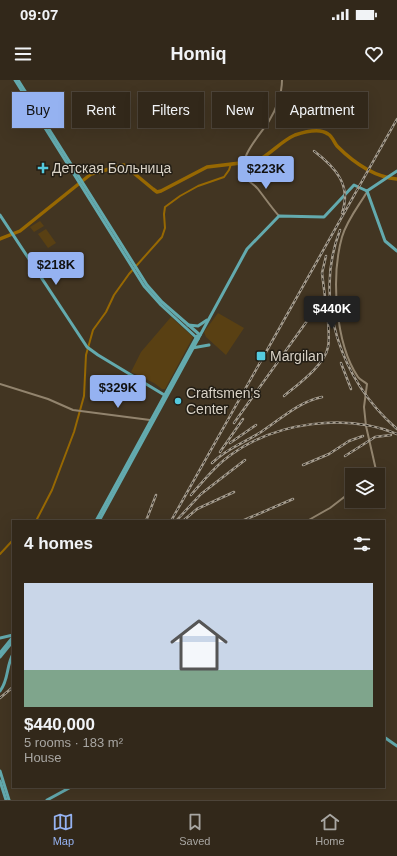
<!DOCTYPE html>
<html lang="en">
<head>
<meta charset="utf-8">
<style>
  :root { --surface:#32281a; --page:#3d3427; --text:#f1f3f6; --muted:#a8a6a2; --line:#4d4439; --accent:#95b2f1 }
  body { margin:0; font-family:Arial,sans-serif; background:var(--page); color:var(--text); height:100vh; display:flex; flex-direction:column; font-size:15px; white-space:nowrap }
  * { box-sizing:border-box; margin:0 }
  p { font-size:13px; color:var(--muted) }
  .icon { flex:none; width:22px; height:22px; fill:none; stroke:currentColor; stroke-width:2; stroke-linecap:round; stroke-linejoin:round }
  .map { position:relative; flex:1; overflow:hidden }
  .drawer { position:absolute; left:12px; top:440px; width:373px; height:268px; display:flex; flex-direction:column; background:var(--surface); border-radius:0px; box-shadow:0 4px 16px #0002,0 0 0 1px var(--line) }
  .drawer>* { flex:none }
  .banner { position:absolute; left:12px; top:12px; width:373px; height:36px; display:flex; gap:8px }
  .tools { position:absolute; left:345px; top:388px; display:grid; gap:8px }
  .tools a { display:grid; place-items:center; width:40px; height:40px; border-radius:0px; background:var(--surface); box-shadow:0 4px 16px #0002,0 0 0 1px var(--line); font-size:20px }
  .price { position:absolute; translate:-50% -34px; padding:0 9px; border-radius:4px; background:var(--accent); color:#111; font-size:13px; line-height:26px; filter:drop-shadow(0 1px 2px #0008) }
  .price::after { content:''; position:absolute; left:50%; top:24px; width:12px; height:9px; margin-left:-6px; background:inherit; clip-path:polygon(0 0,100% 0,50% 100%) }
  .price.selected { background:#222; color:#fff }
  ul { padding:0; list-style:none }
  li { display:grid; align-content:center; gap:8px; height:212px; padding:0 12px }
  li+li { border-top:1px solid var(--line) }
  li span { display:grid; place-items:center; height:124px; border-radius:0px; color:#555 }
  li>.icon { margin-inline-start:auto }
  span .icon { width:72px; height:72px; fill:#fffc; stroke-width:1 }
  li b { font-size:17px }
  h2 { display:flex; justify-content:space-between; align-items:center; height:48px; padding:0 12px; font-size:17px }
  .pill { padding:0 14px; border-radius:0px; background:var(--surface); box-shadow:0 4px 16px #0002,0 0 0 1px var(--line); font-size:14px; line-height:36px }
  .pill.selected { background:var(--accent); color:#111 }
  .status { display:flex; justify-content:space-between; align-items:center; height:28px; padding:0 20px; background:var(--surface); direction:ltr }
  .status svg { height:11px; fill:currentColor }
  header { display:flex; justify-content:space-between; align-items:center; height:52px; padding:0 12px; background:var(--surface); font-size:18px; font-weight:700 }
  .tab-bar { display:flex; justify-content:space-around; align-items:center; height:56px; border-top:1px solid var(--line); background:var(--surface); font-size:11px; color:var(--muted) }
  .tab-bar a { display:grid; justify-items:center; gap:2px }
  .tab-bar .selected { color:var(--accent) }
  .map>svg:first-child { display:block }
  .green { fill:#594013 }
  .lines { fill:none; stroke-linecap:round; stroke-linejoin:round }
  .canal { stroke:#976802; stroke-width:2 }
  .river { stroke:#976802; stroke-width:3.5 }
  .minor { stroke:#92846e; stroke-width:2 }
  .major { stroke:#63aaae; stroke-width:3 }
  .rail-casing { stroke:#a59c8e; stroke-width:2.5 }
  .rail { stroke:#231e15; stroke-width:1; stroke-dasharray:3; stroke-linecap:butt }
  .poi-dot { fill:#54cade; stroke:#231e15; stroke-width:1.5 }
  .labels { text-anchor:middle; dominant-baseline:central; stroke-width:3; stroke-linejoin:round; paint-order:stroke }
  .poi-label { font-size:14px; fill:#d8d1c5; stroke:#231e15; text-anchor:start }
</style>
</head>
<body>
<div class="status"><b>09:07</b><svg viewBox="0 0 49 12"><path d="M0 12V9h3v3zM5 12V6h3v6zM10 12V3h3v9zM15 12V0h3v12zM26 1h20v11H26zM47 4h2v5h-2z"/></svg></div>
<header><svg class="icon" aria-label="menu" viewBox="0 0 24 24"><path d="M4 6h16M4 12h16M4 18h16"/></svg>Homiq<svg class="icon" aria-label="heart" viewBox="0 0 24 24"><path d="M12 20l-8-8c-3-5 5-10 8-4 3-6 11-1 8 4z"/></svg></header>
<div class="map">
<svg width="397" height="720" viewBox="0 0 397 720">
  <rect width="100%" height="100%" fill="#423522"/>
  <!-- green -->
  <g class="green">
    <path d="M 40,141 L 44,146 L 34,152 L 30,147 Z"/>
    <path d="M 46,149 L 56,163 L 48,168 L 38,154 Z"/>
    <path d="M 218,233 L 244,248 L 226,275 L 206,257 L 204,252 Z"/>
    <path d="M 171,237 L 193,257 L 165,309 L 162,309 L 154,303 L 131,292 L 141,272 Z"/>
  </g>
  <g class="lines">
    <!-- canal -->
    <g class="canal">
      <path d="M 36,441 L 52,410 L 74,352 L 84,316 L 86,275 L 93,250 L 106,232 L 114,215 L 129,194 L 162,157 L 165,148 L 164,134 L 165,127 L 180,116 L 198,106 L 224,97 L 229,90 L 231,84"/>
      <path d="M 0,474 L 13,460"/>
    </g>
    <!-- river -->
    <path class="river" d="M 0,159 L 20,151 L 91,94 L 124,85 L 153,109 L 157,112 L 161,111 L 207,87 L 257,81 C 271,74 281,61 295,55 C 304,52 320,48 328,54 C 332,56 334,62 337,66 C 354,83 373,97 397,99"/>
    <!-- minor -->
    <g class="minor">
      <path d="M 367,112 C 358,127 347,140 342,157 C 331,196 335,263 358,297 C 360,300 364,301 367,304 L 364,327 L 366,346 L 376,390 L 372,395"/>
      <path d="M 279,136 C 271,127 265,118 258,109 C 254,104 248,102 245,96 C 236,79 261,54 269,41 C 276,30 282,14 282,0"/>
      <path d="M 0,304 L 48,319 L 73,330 L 150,340"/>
      <path d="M 307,441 L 330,428 L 352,411"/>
    </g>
    <!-- major -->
    <g class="major">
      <path d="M 15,0 L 144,206 L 161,225 L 198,259"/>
      <path d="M 18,0 L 147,205 L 162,222 L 200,255"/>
      <path d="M 367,111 L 385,161 L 397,171"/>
      <path d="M 367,111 L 397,91"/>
      <path d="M 0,135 L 87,267 L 98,275 L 166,316"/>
      <path d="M 188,245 L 198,246 L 207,240"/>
      <path d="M 192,268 L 209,265"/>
      <path d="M 96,441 L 197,256"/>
      <path d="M 99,441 L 247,169 L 279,136 L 324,137 L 354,105 L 367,111"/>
      <path d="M 0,558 L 13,555"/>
      <path d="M 0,573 L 13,557"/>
      <path d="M 0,577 L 13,561"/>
      <path d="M 0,611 C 9,600 6,586 13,574"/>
      <path d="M 384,657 L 397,666"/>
      <path d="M 0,691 L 9,720"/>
      <path d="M 0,701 L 6,720"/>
      <path d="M 47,720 L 71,707"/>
    </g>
    <!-- rail casing -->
    <g class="rail-casing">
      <g id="rail">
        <path d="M 314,71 C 335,87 352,105 342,133"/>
        <path d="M 340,150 C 313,221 341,300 397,349"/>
        <path d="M 326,225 L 322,193 L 326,176"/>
        <path d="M 341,283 L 351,309"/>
        <path d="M 284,316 C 297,305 325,285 328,267 C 330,258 328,248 328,239"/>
        <path d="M 234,343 L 307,241"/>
        <path d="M 230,363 L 256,345"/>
        <path d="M 220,372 L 243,339"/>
        <path d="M 345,376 L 375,357 L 391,355"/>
        <path d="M 212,383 C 227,368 244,363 261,352 C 281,339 298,322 322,317"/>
        <path d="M 303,385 L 329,374 L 349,361 L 363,356"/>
        <path d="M 191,415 C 204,400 216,385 232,374 C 277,342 346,333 397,354"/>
        <path d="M 184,440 L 197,429 L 234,412"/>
        <path d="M 146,441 L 156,415"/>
        <path d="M 171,441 L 397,39"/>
        <path d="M 176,441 L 201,414 L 245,380"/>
        <path d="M 242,441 L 293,419"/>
        <path d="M 0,618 L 13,607"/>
      </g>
    </g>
    <!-- rail -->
    <use href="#rail" class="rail"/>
  </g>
  <!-- markers -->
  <g class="poi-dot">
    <path d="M41 82h4v4h4v4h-4v4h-4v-4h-4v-4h4z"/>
    <rect x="256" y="271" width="10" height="10" rx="2"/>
    <circle cx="178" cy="321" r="4"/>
  </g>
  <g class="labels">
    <!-- poi labels -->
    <g class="poi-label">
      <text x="52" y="88">Детская Больница</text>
      <text x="270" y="276">Margilan</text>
      <text x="186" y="313">Craftsmen's<tspan x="186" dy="16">Center</tspan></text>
    </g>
  </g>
</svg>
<div class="tools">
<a><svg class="icon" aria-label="layers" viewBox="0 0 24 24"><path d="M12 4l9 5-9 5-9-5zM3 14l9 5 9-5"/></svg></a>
</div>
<b class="price" style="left:266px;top:110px">$223K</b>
<b class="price" style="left:56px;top:206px">$218K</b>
<b class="price selected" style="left:332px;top:250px">$440K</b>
<b class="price" style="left:118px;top:329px">$329K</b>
<div class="banner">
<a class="pill selected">Buy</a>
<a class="pill">Rent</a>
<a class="pill">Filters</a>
<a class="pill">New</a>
<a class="pill">Apartment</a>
</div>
<section class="drawer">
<h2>4 homes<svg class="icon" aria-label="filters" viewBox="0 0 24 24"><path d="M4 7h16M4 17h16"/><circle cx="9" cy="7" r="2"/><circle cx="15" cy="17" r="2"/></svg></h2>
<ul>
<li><span style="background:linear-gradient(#c9d6e8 70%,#7fa58c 0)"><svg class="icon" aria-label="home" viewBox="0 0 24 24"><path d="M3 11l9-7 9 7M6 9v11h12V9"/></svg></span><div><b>$440,000</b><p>5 rooms · 183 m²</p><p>House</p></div></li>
</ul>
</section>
</div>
<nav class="tab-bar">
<a class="selected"><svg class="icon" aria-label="map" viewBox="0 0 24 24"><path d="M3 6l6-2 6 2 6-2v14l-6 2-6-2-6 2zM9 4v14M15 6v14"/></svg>Map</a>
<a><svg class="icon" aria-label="saved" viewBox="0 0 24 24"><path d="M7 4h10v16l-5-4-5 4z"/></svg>Saved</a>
<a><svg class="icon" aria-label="home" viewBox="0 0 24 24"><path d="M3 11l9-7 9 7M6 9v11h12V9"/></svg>Home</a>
</nav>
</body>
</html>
